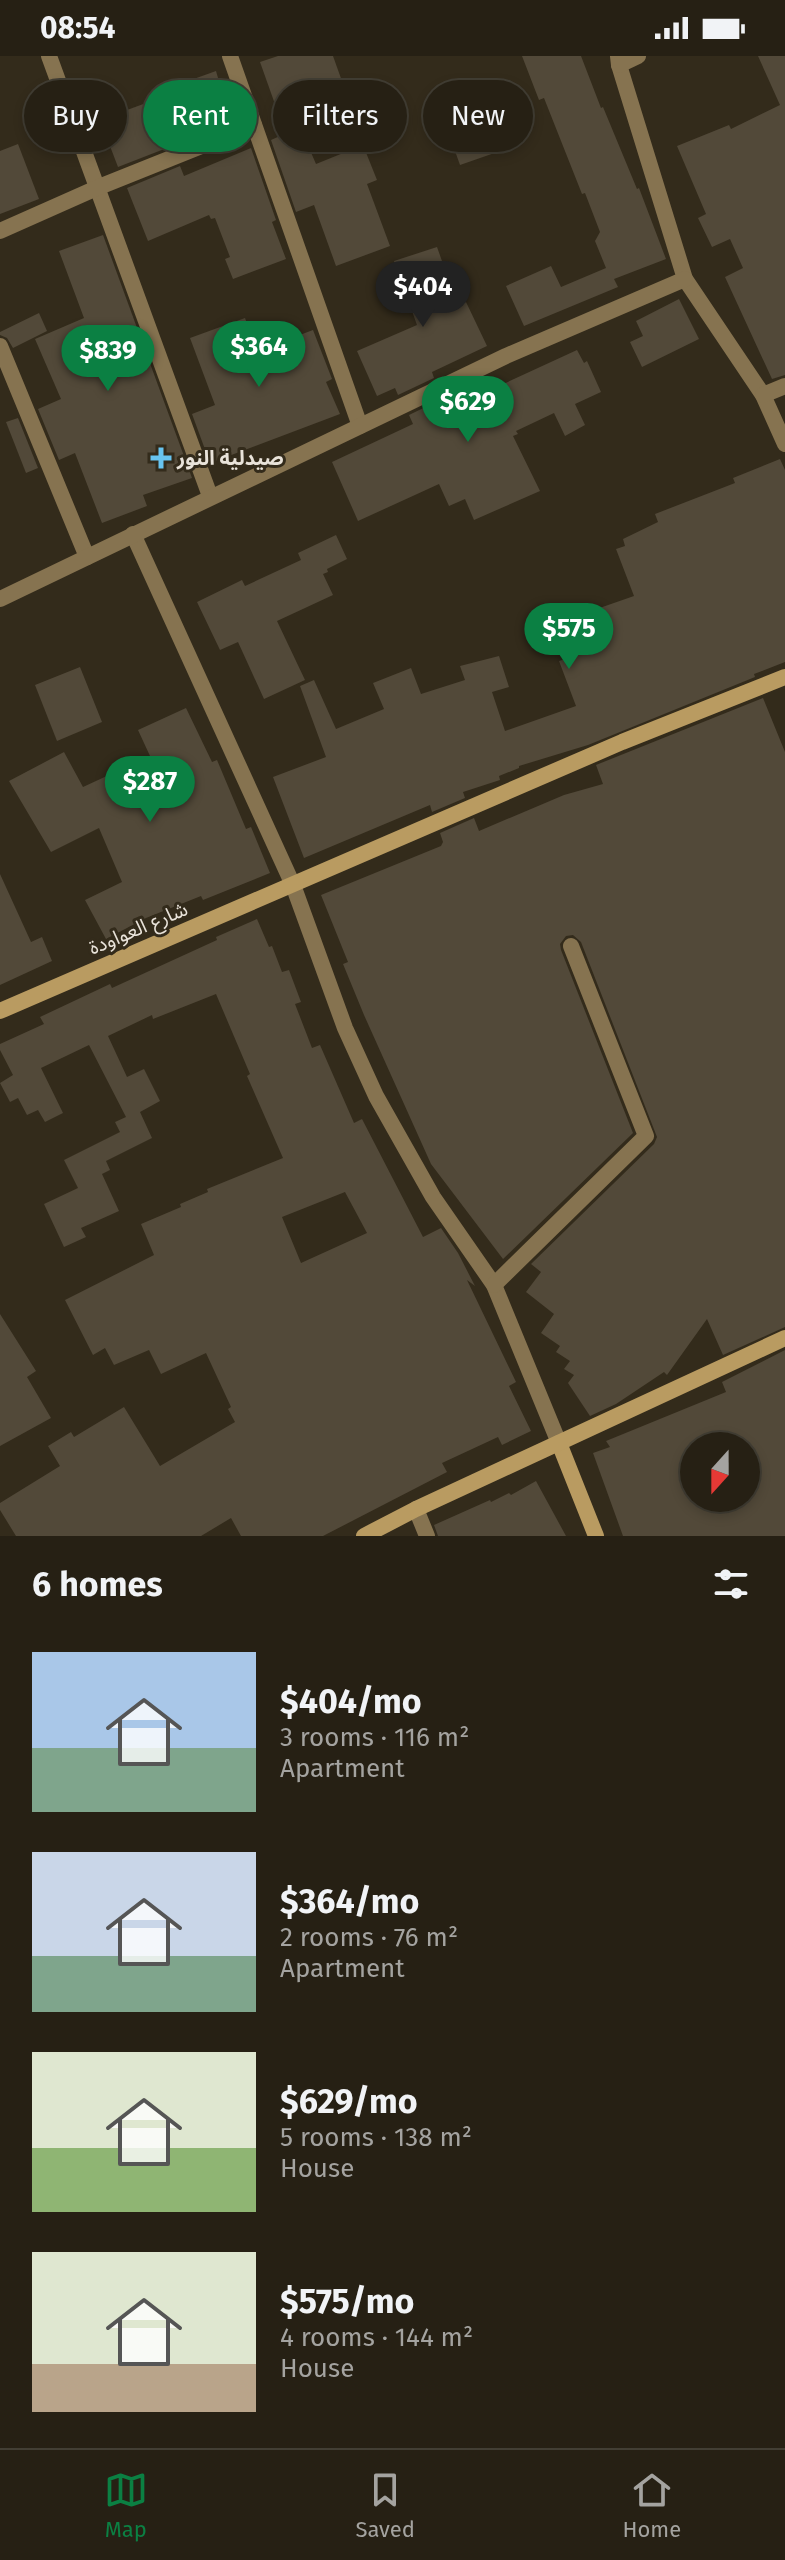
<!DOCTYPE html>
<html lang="en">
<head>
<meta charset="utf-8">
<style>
  :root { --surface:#262014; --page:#322d22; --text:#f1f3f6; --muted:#a4a3a0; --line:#423e34; --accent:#0b8043 }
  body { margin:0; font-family:"Fira Sans","Noto Sans Arabic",sans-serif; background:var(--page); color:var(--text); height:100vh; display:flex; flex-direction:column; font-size:30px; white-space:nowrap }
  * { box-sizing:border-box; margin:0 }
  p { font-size:26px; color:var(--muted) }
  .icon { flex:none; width:44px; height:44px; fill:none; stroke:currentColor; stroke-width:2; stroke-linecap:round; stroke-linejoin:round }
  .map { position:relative; height:1480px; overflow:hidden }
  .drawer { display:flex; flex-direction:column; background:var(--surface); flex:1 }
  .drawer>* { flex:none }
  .top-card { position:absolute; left:24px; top:24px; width:738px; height:72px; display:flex; gap:16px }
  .needle { width:52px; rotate:201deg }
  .buttons { position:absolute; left:680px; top:1376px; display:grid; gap:16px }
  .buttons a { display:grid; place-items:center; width:80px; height:80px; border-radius:50%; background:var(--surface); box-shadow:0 4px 12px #0003,0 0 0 2px var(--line); font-size:40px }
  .price { position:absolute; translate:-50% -68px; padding:0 18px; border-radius:28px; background:var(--accent); color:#fff; font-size:26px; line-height:52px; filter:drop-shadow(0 2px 4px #0008) }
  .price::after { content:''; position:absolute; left:50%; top:48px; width:24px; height:18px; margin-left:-12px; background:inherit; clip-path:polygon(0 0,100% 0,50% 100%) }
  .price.active { background:#222; color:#fff }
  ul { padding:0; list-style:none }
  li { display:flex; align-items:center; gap:24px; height:200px; padding:0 32px }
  li span { display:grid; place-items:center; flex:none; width:224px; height:160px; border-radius:0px; color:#555 }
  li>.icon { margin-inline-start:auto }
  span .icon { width:96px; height:96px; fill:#fffc; stroke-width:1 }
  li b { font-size:34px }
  h2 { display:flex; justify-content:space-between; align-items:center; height:96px; padding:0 32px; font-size:34px }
  .pill { padding:0 28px; border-radius:36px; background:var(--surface); box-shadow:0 4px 12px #0003,0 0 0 2px var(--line); font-size:28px; line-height:72px }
  .pill.active { background:var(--accent); color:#fff }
  .status { display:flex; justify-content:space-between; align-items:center; height:56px; padding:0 40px; background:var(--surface); direction:ltr }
  .status svg { height:22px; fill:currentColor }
  .dock { display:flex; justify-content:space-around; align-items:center; height:112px; border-top:2px solid var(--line); background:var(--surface); font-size:22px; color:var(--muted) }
  .dock a { display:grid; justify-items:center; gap:4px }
  .dock .active { color:var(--accent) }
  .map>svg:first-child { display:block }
  .building { fill:#524939; fill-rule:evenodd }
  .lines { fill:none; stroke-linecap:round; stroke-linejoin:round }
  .street { stroke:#867350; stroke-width:16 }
  .secondary { stroke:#b99b61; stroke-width:16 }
  .poi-dot { fill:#68c4f0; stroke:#332b1b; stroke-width:3 }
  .labels { text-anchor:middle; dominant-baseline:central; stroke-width:6; stroke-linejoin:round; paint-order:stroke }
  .poi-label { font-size:20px; font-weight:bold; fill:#e9e3da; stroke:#332b1b; text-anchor:start }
  .street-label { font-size:20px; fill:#e9e3da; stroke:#332b1b }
</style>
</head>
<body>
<div class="status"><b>08:54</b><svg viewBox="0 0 49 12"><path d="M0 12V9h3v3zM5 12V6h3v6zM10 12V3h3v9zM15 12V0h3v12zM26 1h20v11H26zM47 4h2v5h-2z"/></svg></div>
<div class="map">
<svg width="785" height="1480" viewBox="0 0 785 1480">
  <rect width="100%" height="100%" fill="#332b1b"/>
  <!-- building -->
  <g class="building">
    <path d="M 278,0 L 333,0 L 343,28 L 276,51 L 260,6 Z"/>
    <path d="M 522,0 L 581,0 L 601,52 L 603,51 L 637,133 L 639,132 L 666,203 L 614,223 L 618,231 L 524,270 L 506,230 L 551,210 L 561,231 L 606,212 L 595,185 L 600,176 L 585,137 L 582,138 L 544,42 L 539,44 Z"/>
    <path d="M 758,0 L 785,0 L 785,319 L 772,323 L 725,221 L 743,212 L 730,183 L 712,191 L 698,162 L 706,158 L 677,90 L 729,69 L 731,73 L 780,49 Z"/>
    <path d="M 216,15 L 223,39 L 217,46 L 211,61 L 195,66 L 197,71 L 168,78 L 172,90 L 118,111 L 100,64 L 165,40 L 163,34 Z"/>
    <path d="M 489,48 L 506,93 L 460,109 L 444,64 Z"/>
    <path d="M 52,49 L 59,67 L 34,77 L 26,59 Z"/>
    <path d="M 300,71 L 316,108 L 363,89 L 377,124 L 367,128 L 390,190 L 336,210 L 314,149 L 296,156 L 271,84 Z"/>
    <path d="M 18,88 L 39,143 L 0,158 L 0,95 Z"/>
    <path d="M 251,92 L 276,164 L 272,166 L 286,203 L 233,223 L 225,203 L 230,201 L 215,162 L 211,163 L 209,159 L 148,185 L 127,132 L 180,110 L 184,120 Z"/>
    <path d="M 103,179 L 192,422 L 143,439 L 147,450 L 102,467 L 75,397 L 59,404 L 38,353 L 61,343 L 35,283 L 84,262 L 59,195 Z"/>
    <path d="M 437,191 L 458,250 L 466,246 L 487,290 L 432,316 L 434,322 L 398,339 L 395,332 L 377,340 L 357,295 L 417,269 L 394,205 Z"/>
    <path d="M 679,243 L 699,283 L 642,311 L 630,286 L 643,280 L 636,265 Z"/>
    <path d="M 39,257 L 47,275 L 13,292 L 7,282 L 0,279 L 0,276 Z"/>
    <path d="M 245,262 L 257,295 L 313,274 L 332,323 L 326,326 L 340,358 L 210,407 L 192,358 L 215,349 L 190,282 Z"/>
    <path d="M 577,294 L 584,307 L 587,305 L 601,336 L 575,348 L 585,369 L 565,380 L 554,357 L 516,375 L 518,378 L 513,380 L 540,435 L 474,464 L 465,443 L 449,450 L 439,428 L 358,465 L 332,406 L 413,368 L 409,359 L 444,342 L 449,353 Z"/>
    <path d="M 18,362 L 38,412 L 26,417 L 6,366 Z"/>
    <path d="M 780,403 L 785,414 L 785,606 L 754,618 L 755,621 L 588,689 L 519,710 L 519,712 L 499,720 L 500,724 L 463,736 L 465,742 L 432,756 L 430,749 L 304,802 L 273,721 L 326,701 L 300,630 L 314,624 L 336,673 L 384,653 L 373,627 L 411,612 L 421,638 L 465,624 L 460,610 L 499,600 L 509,631 L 492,636 L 505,675 L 576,650 L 559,605 L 581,598 L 568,563 L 634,540 L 616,493 L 625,490 L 623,483 L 658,466 L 655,458 L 735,427 L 733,422 Z"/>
    <path d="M 336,479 L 347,503 L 327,513 L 328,516 L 323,518 L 333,539 L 277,565 L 305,624 L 264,643 L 238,586 L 220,594 L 197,546 L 242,524 L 245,530 L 301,504 L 298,497 Z"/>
    <path d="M 80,611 L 102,666 L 57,685 L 35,629 Z"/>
    <path d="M 763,642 L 785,696 L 785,1271 L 723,1299 L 707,1263 L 667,1319 L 664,1316 L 616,1348 L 590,1360 L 568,1327 L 574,1319 L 564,1313 L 570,1305 L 556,1296 L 560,1290 L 541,1277 L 554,1258 L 526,1236 L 541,1216 L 531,1208 L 654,1088 L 657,1081 L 581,886 L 573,879 L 566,880 L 560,888 L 561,894 L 633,1077 L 503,1203 L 431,1108 L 364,959 L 343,908 L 348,906 L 321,839 L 441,790 L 443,786 L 440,777 L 474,762 L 479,775 L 564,739 L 603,728 L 596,709 Z"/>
    <path d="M 186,652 L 212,706 L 217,704 L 246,773 L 251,771 L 270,817 L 203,844 L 201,840 L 146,862 L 106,883 L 85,844 L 122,826 L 99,772 L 51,796 L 9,725 L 64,696 L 83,731 L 150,700 L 138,674 Z"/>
    <path d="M 0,818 L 31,886 L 42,881 L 52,905 L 0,929 Z"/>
    <path d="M 257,863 L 269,891 L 272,890 L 282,916 L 289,914 L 301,946 L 295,948 L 312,992 L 320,989 L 354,1067 L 362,1063 L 423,1181 L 441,1172 L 458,1197 L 475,1230 L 467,1224 L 516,1326 L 509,1330 L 531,1375 L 502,1389 L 498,1381 L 442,1407 L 447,1416 L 323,1480 L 241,1480 L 231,1462 L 201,1480 L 16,1480 L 0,1454 L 0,1447 L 60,1410 L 48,1390 L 71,1376 L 74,1381 L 124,1351 L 160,1410 L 235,1366 L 228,1353 L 231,1351 L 206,1297 L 161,1318 L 149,1294 L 114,1309 L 105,1292 L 93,1299 L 65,1244 L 154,1199 L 141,1168 L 181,1151 L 180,1148 L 208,1136 L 207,1133 L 283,1102 L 247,1020 L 250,1018 L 216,938 L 153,963 L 152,959 L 108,980 L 127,1021 L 144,1013 L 160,1045 L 140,1056 L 152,1082 L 106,1105 L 110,1114 L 102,1118 L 119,1155 L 81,1172 L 86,1181 L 64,1191 L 44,1148 L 78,1132 L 64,1104 L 120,1076 L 115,1066 L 126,1061 L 89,989 L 41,1012 L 63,1057 L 45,1066 L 38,1054 L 27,1059 L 18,1042 L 10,1046 L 0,1027 L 13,1019 L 0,994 L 0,988 L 44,968 L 40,961 L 110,928 L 112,932 L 217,884 L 216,881 ZM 345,1136 L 367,1177 L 301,1207 L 282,1161 Z"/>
    <path d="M 0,1258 L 36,1315 L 27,1321 L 51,1362 L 0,1390 Z"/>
    <path d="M 785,1294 L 785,1480 L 623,1480 L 593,1397 L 610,1391 L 606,1385 L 726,1336 L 722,1326 ZM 694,1390 L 746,1390 L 746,1442 L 694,1442 Z"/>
    <path d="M 536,1425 L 566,1480 L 438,1480 L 434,1469 L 490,1444 L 491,1446 L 509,1437 L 511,1439 Z"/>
  </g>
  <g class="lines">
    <!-- street -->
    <g class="street">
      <path d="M 49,0 L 210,440"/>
      <path d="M 230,0 L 360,370"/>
      <path d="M 618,0 L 619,9 L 685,223 L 763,339 L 785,388"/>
      <path d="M 619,9 L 638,0"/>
      <path d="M 0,175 L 99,131 L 254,69"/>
      <path d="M 0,290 L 87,501"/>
      <path d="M 763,339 L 785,330"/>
      <path d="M 133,478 L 293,829 L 345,972 L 376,1040 L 433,1141 L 494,1229 L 559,1387"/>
      <path d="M 0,543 L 506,300 L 685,223"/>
      <path d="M 494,1229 L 646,1080 L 571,890"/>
      <path d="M 416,1453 L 427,1480"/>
    </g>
    <!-- secondary -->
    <g class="secondary">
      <path d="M 0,955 L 622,686 L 785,621"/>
      <path d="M 559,1387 L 596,1480"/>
      <path d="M 364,1480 L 416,1453 L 785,1282"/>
    </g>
  </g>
  <!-- markers -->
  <path class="poi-dot" d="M157 390h8v8h8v8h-8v8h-8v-8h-8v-8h8z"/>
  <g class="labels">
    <!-- poi labels -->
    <g class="poi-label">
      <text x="177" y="402">صيدلية النور</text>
    </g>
    <!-- street labels -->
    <g class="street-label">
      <text transform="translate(138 872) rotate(-23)">شارع العواودة</text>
    </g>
  </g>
</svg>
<div class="buttons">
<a><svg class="needle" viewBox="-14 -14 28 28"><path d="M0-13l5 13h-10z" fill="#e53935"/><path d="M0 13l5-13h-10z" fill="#a4a3a0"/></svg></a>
</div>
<b class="price active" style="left:423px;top:273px">$404</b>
<b class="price" style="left:259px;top:333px">$364</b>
<b class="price" style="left:108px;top:337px">$839</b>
<b class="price" style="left:468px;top:388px">$629</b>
<b class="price" style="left:569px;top:615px">$575</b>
<b class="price" style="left:150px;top:768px">$287</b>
<div class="top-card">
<a class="pill">Buy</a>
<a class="pill active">Rent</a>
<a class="pill">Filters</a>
<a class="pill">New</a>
</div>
</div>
<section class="drawer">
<h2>6 homes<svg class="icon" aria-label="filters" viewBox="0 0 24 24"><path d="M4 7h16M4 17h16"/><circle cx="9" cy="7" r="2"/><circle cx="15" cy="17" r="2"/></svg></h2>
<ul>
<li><span style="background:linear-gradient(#a9c7e8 60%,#7fa58c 0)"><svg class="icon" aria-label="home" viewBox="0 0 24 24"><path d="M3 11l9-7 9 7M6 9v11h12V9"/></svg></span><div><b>$404/mo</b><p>3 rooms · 116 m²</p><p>Apartment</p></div></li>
<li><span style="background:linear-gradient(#c9d6e8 65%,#7fa58c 0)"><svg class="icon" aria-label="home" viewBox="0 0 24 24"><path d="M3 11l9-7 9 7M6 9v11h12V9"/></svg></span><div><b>$364/mo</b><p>2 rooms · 76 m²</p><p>Apartment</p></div></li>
<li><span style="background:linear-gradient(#dfe7d0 60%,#8fb573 0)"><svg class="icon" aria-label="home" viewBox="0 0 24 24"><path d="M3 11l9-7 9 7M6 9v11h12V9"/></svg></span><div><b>$629/mo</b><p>5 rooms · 138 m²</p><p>House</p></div></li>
<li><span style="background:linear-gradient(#dfe7d0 70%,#b9a48a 0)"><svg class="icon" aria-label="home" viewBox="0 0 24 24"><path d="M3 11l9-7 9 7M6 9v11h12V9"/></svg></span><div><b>$575/mo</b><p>4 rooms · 144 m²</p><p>House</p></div></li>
</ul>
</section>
<nav class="dock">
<a class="active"><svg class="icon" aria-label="map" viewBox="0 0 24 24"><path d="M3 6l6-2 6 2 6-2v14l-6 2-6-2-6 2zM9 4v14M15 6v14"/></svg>Map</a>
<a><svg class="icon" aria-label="saved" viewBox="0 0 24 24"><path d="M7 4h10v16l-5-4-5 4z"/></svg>Saved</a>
<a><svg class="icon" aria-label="home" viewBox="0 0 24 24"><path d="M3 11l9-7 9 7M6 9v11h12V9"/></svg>Home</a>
</nav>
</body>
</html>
